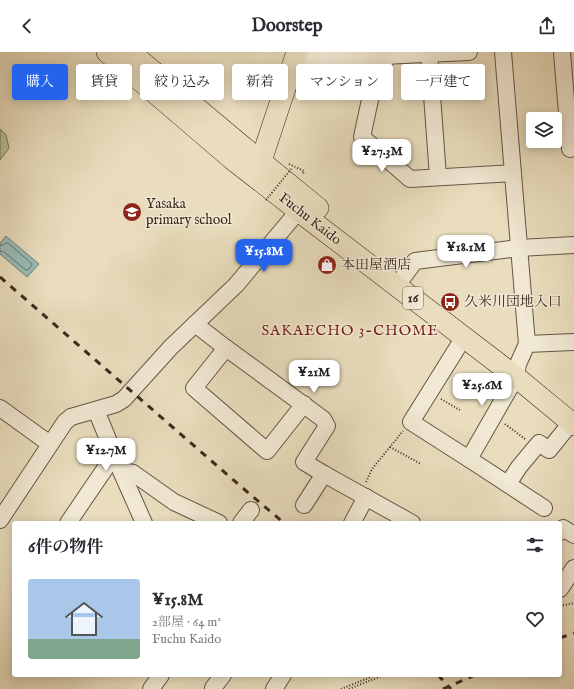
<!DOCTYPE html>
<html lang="ja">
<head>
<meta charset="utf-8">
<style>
  :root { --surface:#fff; --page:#f2f2f3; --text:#2b2b33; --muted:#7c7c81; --accent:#2563eb }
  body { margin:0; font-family:"IM FELL English","Noto Serif JP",serif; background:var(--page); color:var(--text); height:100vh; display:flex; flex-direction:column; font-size:15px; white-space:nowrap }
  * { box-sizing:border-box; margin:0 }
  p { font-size:13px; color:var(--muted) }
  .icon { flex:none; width:22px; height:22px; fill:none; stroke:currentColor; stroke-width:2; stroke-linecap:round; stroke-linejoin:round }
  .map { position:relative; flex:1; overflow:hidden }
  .panel { position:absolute; left:12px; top:469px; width:550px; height:156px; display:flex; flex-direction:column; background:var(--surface); border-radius:4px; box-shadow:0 2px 10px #0003 }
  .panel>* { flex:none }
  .top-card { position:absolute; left:12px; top:12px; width:550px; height:36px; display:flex; gap:8px }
  .controls { position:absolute; left:526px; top:60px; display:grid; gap:8px }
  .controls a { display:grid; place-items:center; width:36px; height:36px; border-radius:4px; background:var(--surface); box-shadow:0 2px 10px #0003; font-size:20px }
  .price { position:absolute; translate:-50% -34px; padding:0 9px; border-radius:8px; background:#fff; color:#222; font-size:13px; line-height:26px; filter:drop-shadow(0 1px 2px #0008) }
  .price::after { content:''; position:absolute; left:50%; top:24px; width:12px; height:9px; margin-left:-6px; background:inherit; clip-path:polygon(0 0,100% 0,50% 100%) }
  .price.active { background:var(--accent); color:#fff }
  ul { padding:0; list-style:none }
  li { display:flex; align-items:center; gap:12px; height:100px; padding:0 16px }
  li span { display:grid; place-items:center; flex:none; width:112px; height:80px; border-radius:4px; color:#555 }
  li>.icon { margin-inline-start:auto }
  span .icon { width:48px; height:48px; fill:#fffc; stroke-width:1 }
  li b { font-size:17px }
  h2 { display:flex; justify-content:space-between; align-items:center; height:48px; padding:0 16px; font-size:17px }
  .tag { padding:0 14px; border-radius:4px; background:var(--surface); box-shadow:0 2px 10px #0003; font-size:14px; line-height:36px }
  .tag.active { background:var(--accent); color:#fff }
  header { display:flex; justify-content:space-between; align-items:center; height:52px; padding:0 16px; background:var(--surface); font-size:18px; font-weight:800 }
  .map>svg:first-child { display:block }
  .green { fill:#b3c294; stroke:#787558 }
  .water { fill:#97bbb5; stroke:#738078 }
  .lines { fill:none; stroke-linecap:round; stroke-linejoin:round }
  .shore { stroke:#6a7269; stroke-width:1 }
  .minor-casing { stroke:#675545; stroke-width:18 }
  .major-casing { stroke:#3c281d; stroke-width:22 }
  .path { stroke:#3c281d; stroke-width:2; stroke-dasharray:1 2; stroke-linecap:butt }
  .minor { stroke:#f1e9d4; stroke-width:16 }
  .major { stroke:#e9ddbd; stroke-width:21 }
  .rail { stroke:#3c281d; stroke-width:3; stroke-dasharray:7 7; stroke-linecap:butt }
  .path-bridge { stroke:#3c281d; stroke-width:2; stroke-dasharray:1 2; stroke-linecap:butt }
  .labels { text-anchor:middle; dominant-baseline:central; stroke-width:3; stroke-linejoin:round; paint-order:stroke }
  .shield { fill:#f1e9d4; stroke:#726254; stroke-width:1 }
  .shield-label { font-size:13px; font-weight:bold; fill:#3c281d }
  .poi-label { font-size:14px; fill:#3c281d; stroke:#f1e9d4; text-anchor:start }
  .street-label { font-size:14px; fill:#3c281d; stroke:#f1e9d4 }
  .neighbourhood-label { font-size:15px; letter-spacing:1px; fill:#7a1f14; stroke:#f1e9d4 }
</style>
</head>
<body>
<header><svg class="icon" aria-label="back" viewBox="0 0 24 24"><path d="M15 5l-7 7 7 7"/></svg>Doorstep<svg class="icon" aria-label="share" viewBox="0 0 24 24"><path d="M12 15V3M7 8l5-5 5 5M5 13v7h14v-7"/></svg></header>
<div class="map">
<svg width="574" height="637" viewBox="0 0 574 637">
  <rect width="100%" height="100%" fill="#e9ddbd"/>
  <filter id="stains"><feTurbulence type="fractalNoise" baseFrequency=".005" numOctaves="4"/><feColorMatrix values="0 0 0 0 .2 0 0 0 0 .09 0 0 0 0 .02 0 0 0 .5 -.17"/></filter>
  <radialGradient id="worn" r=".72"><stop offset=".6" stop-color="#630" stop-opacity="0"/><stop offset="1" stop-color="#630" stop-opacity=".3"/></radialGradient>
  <!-- green -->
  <path class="green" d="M 0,77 L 6,83 L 9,96 L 0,108 Z"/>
  <!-- water -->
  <path class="water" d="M 6,184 L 39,212 L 27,225 L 0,202 L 0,191 Z"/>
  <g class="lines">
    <!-- shore -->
    <path class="shore" d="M 0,193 L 3,193 L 6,191 L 8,191 L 31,211 L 32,213 L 28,218 L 26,218 L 4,200 L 0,199"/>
    <!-- minor casing -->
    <g class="minor-casing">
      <g id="minor">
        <path d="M 386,0 L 387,4 L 371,43 L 362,85 L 410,127 L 513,121"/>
        <path d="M 562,0 L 570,97"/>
        <path d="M 429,2 L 438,125"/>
        <path d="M 294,8 L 469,0"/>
        <path d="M 404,224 L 415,209 L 519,196 L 574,193"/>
        <path d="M 195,272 L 226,296 L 323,367 L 327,374 L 304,410 L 324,422 L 412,471"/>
        <path d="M 464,285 L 411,370 L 469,407 L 544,456"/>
        <path d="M 527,292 L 574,290"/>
        <path d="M 226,296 L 194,336 L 267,399 L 304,352"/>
        <path d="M 0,356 L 50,392"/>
        <path d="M 96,358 L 121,419 L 144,471"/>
        <path d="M 469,407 L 516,325 L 518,312 L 527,292 L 503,0"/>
        <path d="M 121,419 L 133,421 L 174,450 L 219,471"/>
        <path d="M 508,432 L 519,415 L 539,391 L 549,398 L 574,367"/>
        <path d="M 304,453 L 324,422"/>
        <path d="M 0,468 L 65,370 L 71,365 L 116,352 L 124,347 L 171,295 L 236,233 L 305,151"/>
        <path d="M 68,471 L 115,402"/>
        <path d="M 241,471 L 251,458"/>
        <path d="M 352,471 L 366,445"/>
        <path d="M 560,480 L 563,476 L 574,483"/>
        <path d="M 560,537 L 574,516"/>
        <path d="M 213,636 L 223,623"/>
        <path d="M 151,637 L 161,623"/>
        <path d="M 274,637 L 283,623"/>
      </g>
    </g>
    <!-- major casing -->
    <g class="major-casing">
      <g id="major">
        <path d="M 107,0 L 232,107 L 309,167 L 516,325 L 574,373"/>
        <path d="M 130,0 L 242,94 L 318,156"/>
        <path d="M 252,120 L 261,109 L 297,0"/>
      </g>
    </g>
    <!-- path -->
    <g class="path">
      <path d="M 289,112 L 304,119 L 303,122 L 302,122"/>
      <path d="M 441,347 L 460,358"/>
      <path d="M 505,372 L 525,387"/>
      <path d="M 390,395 L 421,412"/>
      <path d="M 366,430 L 372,417 L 403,379"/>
      <path d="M 560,554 L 574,551"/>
      <path d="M 341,637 L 376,623"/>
      <path d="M 349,637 L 384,623"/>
    </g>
    <!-- minor -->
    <use href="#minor" class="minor"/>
    <!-- major -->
    <use href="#major" class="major"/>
    <!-- rail -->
    <g class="rail">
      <path d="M 0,225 L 238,432 L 284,471"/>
      <path d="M 560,586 L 574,581"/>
      <path d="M 438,623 L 451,637"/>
      <path d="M 443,637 L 475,623"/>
    </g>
    <!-- path-bridge -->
    <path class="path-bridge" d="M 266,148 L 292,116"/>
  </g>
  <!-- icons -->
  <defs>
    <g id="school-disc" transform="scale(1)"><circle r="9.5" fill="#8f2418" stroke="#f1e9d4"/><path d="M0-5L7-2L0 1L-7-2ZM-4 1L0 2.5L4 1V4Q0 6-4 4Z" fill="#fff"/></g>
    <g id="shop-disc" transform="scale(1)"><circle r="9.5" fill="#8f2418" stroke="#f1e9d4"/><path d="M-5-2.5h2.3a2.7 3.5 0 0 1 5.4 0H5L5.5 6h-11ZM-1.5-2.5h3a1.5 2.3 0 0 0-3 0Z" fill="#fff"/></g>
    <g id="bus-disc" transform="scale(1)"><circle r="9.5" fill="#8f2418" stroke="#f1e9d4"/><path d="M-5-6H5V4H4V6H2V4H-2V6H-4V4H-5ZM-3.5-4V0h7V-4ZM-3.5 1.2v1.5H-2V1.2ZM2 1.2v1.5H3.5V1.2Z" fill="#fff"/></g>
  </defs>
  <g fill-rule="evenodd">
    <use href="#school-disc" x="132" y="160"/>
    <use href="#shop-disc" x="327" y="213"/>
    <use href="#bus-disc" x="450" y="250"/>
  </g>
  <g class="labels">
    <!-- shield labels -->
    <rect class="shield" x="403" y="235" width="20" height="22" rx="3"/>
    <g class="shield-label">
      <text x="413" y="246">16</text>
    </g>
    <!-- poi labels -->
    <g class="poi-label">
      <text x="146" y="152">Yasaka<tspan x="146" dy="16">primary school</tspan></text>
      <text x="341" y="213">本田屋酒店</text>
      <text x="464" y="250">久米川団地入口</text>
    </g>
    <!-- street labels -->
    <g class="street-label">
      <text transform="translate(310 167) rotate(38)">Fuchu Kaido</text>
    </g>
    <!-- neighbourhood labels -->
    <g class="neighbourhood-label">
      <text x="350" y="278">SAKAECHO 3-CHOME</text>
    </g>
  </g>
  <rect width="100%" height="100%" filter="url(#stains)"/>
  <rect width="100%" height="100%" fill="url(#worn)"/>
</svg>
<div class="controls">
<a><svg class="icon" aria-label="layers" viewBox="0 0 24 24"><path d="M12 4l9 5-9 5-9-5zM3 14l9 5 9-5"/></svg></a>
</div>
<b class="price" style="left:382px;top:121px">¥27.3M</b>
<b class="price" style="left:466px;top:217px">¥18.1M</b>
<b class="price active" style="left:264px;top:221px">¥15.8M</b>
<b class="price" style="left:314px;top:342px">¥21M</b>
<b class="price" style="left:482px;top:355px">¥25.6M</b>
<b class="price" style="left:106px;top:420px">¥12.7M</b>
<div class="top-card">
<a class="tag active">購入</a>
<a class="tag">賃貸</a>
<a class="tag">絞り込み</a>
<a class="tag">新着</a>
<a class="tag">マンション</a>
<a class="tag">一戸建て</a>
</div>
<section class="panel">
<h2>6件の物件<svg class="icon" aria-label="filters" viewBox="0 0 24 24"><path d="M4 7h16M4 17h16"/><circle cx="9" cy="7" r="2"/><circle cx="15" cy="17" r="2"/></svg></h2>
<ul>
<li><span style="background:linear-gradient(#a9c7e8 75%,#7fa58c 0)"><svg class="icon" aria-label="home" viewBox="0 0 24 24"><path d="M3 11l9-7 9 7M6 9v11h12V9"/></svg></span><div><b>¥15.8M</b><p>2部屋 · 64 m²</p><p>Fuchu Kaido</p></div><svg class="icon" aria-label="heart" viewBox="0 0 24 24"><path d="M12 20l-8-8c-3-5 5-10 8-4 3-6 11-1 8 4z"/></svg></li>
</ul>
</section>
</div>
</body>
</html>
